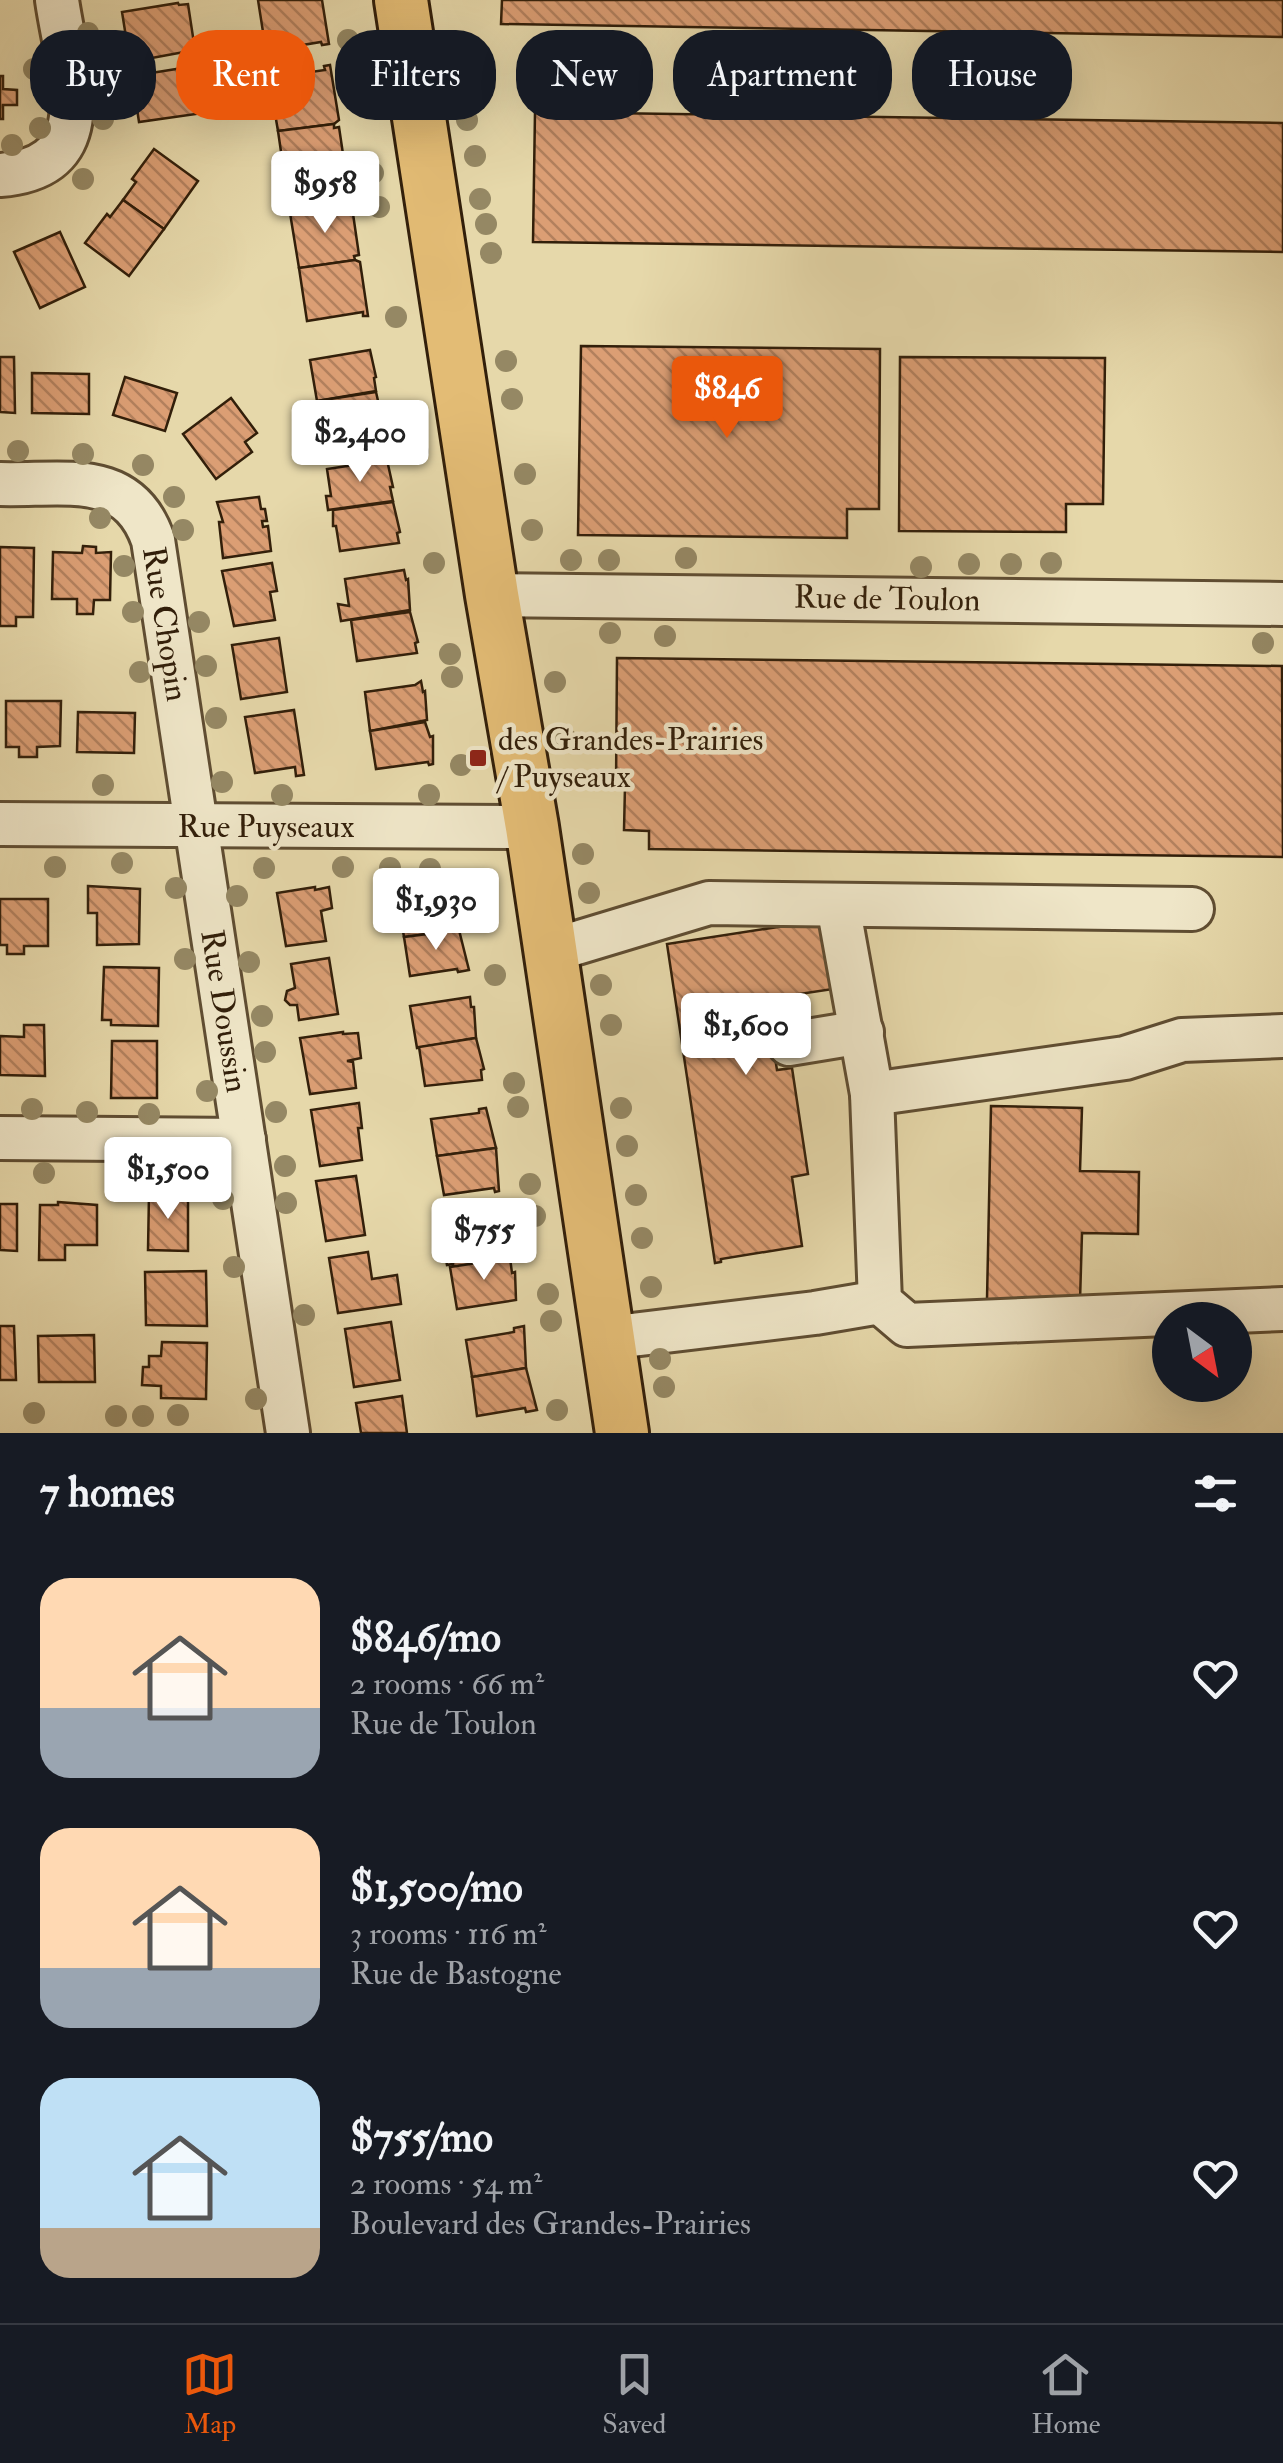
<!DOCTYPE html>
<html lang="en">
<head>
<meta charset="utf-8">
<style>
  :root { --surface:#171b24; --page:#20242c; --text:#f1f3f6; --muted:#9ea1a6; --line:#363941; --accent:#ea580c }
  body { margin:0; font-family:"IM FELL Double Pica",serif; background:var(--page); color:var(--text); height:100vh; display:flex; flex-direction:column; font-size:38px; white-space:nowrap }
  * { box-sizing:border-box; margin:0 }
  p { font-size:32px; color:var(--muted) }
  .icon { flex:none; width:55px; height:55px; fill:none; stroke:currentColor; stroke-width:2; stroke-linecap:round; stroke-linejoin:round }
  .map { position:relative; height:1433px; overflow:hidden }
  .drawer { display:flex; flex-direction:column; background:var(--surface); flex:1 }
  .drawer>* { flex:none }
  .top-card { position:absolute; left:30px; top:30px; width:1225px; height:90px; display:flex; gap:20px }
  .needle { width:65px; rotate:148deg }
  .fabs { position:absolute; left:1152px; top:1302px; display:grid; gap:20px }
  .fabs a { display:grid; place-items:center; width:100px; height:100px; border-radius:50%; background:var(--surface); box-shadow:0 10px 40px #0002; font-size:50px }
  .price { position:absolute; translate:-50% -85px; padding:0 22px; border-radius:10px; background:#fff; color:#222; font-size:32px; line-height:65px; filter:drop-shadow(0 2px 5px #0008) }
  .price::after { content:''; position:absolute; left:50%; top:60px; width:30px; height:22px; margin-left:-15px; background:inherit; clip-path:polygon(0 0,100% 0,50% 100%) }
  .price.current { background:var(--accent); color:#fff }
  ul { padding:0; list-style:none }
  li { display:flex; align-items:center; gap:30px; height:250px; padding:0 40px }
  li span { display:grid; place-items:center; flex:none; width:280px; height:200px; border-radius:30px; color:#555 }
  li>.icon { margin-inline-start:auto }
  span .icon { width:120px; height:120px; fill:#fffc; stroke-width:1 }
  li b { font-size:42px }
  h2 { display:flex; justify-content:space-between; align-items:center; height:120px; padding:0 40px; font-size:42px }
  .pill { padding:0 35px; border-radius:40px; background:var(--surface); box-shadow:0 10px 40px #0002; font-size:35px; line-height:90px }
  .pill.current { background:var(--accent); color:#fff }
  .dock { display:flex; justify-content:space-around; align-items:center; height:140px; border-top:2px solid var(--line); background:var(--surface); font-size:28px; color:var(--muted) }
  .dock a { display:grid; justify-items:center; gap:5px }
  .dock .current { color:var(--accent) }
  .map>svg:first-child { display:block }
  .building { fill:url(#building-back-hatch); stroke:#321f0a; stroke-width:2.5 }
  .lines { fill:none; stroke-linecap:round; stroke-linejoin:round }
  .minor-casing { stroke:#5f4d32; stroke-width:48 }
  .major-casing { stroke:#321f0a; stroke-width:58 }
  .minor { stroke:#efe6c8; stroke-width:42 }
  .major { stroke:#e3bc75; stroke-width:52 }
  .tree { fill:#958864 }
  .poi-dot { fill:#8f2418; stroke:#efe6c8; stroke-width:4 }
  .labels { text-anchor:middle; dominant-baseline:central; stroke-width:9; stroke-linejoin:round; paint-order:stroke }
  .street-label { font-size:32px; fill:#321f0a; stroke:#efe6c8 }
  .poi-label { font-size:32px; fill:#321f0a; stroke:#efe6c8; text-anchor:start }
</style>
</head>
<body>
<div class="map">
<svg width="1283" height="1433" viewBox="0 0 1283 1433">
  <defs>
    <pattern id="building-back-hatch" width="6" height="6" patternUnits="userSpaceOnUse" patternTransform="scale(2.5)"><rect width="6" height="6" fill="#db9e74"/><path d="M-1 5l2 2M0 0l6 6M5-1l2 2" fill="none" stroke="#b2805d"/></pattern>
  </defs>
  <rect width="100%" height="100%" fill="#e6d8aa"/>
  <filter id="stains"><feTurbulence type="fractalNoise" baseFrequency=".002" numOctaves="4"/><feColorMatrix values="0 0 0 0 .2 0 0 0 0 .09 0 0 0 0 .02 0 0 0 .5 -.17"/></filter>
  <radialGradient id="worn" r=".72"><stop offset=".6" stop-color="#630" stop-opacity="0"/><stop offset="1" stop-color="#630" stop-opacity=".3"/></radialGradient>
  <!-- building -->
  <g class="building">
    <path d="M 258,0 L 322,0 L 329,44 L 322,45 L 321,42 L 266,51 Z"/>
    <path d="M 502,0 L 1283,0 L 1283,37 L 501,24 Z"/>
    <path d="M 178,3 L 179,5 L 188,4 L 195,50 L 130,62 L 122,12 Z"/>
    <path d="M 330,65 L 339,120 L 334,124 L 278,131 L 269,78 L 325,70 L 324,66 Z"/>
    <path d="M 189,67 L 196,114 L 139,122 L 132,76 Z"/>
    <path d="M 0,76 L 3,76 L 3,89 L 17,90 L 17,105 L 3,105 L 3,119 L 0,119 Z"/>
    <path d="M 535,112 L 1283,123 L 1283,252 L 533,242 Z"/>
    <path d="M 334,124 L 334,128 L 339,127 L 347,181 L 342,182 L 342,177 L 286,186 L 278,131 Z"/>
    <path d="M 154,149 L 198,181 L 164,229 L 123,200 L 136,182 L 132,179 Z"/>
    <path d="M 123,200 L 164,229 L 129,276 L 85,243 L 107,214 L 110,217 Z"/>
    <path d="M 345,200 L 351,200 L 359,255 L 354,256 L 355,260 L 299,268 L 290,213 L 346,205 Z"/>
    <path d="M 60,232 L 85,287 L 40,308 L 14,252 Z"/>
    <path d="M 355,260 L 360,262 L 368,316 L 363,316 L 363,312 L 307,321 L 299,268 Z"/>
    <path d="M 581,346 L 880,349 L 879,509 L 847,509 L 847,538 L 578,535 Z"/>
    <path d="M 370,350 L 376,377 L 374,378 L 376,391 L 317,401 L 310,360 Z"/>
    <path d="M 0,357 L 14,357 L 15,413 L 0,412 Z"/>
    <path d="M 900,357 L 1105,358 L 1103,504 L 1066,504 L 1066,532 L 899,531 Z"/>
    <path d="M 32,373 L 89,374 L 89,414 L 32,413 Z"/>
    <path d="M 125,377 L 177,393 L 165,431 L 113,415 Z"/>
    <path d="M 376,392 L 383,423 L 381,423 L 382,433 L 323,442 L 317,401 Z"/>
    <path d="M 231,398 L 257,433 L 245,442 L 252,452 L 216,479 L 183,434 Z"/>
    <path d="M 387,460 L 393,487 L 390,487 L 393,501 L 328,510 L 326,496 L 331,496 L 327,469 Z"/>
    <path d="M 259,497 L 261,509 L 265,509 L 267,521 L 262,521 L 263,527 L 268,526 L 271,551 L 223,558 L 219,522 L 223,522 L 217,502 Z"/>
    <path d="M 393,502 L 400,532 L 397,533 L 399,543 L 340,551 L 336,526 L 333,526 L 333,510 Z"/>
    <path d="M 83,546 L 96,547 L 96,553 L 111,552 L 110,600 L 94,600 L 93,614 L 77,614 L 77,599 L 52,599 L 53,552 L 82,553 Z"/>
    <path d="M 0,547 L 34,548 L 33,617 L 16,617 L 16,626 L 0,626 Z"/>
    <path d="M 272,563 L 277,591 L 270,592 L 275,620 L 234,626 L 222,571 Z"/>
    <path d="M 404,570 L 406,580 L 408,579 L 410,610 L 341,621 L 338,604 L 349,606 L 345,579 Z"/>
    <path d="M 410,612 L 418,642 L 415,643 L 417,653 L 357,661 L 351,620 Z"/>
    <path d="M 279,638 L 287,692 L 241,699 L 232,645 Z"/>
    <path d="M 617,658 L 1282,666 L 1283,857 L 649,849 L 649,831 L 624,830 L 625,786 L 616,786 Z"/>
    <path d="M 421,681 L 423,692 L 425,691 L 427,720 L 370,731 L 365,692 L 415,685 Z"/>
    <path d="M 6,701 L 61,701 L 60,746 L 37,747 L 37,757 L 19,757 L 19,747 L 6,747 Z"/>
    <path d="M 294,710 L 304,775 L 296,776 L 295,767 L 255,773 L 245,717 Z"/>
    <path d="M 78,712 L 135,713 L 134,753 L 77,752 Z"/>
    <path d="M 425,722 L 430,737 L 433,736 L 433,764 L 429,765 L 428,762 L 376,769 L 370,731 Z"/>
    <path d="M 88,886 L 140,889 L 139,944 L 97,945 L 97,913 L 88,913 Z"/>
    <path d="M 315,887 L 315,890 L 329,887 L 332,908 L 321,911 L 326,941 L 286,946 L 277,893 Z"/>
    <path d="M 457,888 L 459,930 L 404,937 L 398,900 Z"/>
    <path d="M 0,899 L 48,899 L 48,946 L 24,946 L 24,954 L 7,954 L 7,945 L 0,945 Z"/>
    <path d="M 823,920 L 833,989 L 766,999 L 771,1027 L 778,1025 L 782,1049 L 774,1051 L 777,1070 L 792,1068 L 808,1174 L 792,1177 L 802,1246 L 721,1259 L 721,1262 L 715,1263 L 667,944 Z"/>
    <path d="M 459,930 L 469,970 L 458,972 L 457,969 L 410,976 L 404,937 Z"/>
    <path d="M 329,958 L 338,1014 L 299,1020 L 297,1005 L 290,1005 L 285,1000 L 287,991 L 295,988 L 291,964 Z"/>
    <path d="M 104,967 L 159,968 L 158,1026 L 111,1025 L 111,1020 L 102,1020 Z"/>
    <path d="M 470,997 L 471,1007 L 474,1007 L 476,1038 L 417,1048 L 410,1006 Z"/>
    <path d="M 24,1025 L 44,1025 L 45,1076 L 0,1075 L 0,1036 L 24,1037 Z"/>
    <path d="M 343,1032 L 343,1034 L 358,1033 L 361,1058 L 347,1061 L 353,1062 L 356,1088 L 310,1094 L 300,1038 Z"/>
    <path d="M 476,1038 L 484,1069 L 481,1070 L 482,1080 L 425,1086 L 419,1047 Z"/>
    <path d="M 112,1041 L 157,1041 L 157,1098 L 111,1098 Z"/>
    <path d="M 359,1103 L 362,1128 L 358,1128 L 362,1160 L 320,1166 L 311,1110 Z"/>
    <path d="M 991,1106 L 1082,1108 L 1080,1171 L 1139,1172 L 1138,1234 L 1082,1233 L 1080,1301 L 987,1299 Z"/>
    <path d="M 486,1108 L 496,1148 L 437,1156 L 431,1119 L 479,1113 L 479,1109 Z"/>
    <path d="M 496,1148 L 499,1191 L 495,1192 L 494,1188 L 444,1195 L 437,1156 Z"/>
    <path d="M 356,1176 L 365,1235 L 326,1241 L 316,1181 Z"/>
    <path d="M 149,1194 L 188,1194 L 188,1251 L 148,1250 Z"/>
    <path d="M 58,1202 L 97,1205 L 97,1245 L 65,1245 L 65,1260 L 39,1260 L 40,1205 L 58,1205 Z"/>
    <path d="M 0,1204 L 17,1204 L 17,1251 L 0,1250 Z"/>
    <path d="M 503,1217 L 511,1243 L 508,1244 L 510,1258 L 453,1267 L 453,1264 L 447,1265 L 445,1253 L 451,1252 L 447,1228 Z"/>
    <path d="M 368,1252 L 372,1279 L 397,1275 L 401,1304 L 338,1313 L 329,1258 Z"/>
    <path d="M 510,1258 L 512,1273 L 515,1272 L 516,1300 L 457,1309 L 450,1267 Z"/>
    <path d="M 206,1271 L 207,1326 L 146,1325 L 145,1272 Z"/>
    <path d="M 391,1322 L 400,1380 L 354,1387 L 345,1329 Z"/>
    <path d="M 0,1326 L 14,1326 L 16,1380 L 0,1380 Z"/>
    <path d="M 524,1326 L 526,1368 L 472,1377 L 466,1340 L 514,1332 L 514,1328 Z"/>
    <path d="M 94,1335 L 95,1382 L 39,1382 L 38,1336 Z"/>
    <path d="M 162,1342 L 207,1343 L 206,1399 L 161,1398 L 161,1386 L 142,1385 L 143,1367 L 149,1367 L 149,1356 L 161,1356 Z"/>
    <path d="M 526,1368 L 537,1410 L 526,1412 L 525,1408 L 477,1416 L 472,1377 Z"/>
    <path d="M 402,1396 L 407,1433 L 361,1433 L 356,1403 Z"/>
  </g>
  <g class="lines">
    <!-- minor casing -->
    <g class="minor-casing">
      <g id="minor">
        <path d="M 0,175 C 105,167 67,71 57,0"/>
        <path d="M 0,484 C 63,486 128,468 153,540 L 288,1433"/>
        <path d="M 492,595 L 1283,604"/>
        <path d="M 0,824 L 532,827"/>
        <path d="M 838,905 L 872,1094 L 880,1302 L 907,1325 L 1283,1309"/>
        <path d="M 550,951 L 709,903 L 1192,909"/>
        <path d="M 789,1044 L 862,1032"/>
        <path d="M 872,1094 L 1125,1058 L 1182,1040 L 1283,1036"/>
        <path d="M 0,1138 L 244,1140"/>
        <path d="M 607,1338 L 815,1313 L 880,1302"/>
      </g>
    </g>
    <!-- major casing -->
    <g class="major-casing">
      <path id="major" d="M 401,0 L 492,595 L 532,827 L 622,1433"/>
    </g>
    <!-- minor -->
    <use href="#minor" class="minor"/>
    <!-- major -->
    <use href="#major" class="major"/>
  </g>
  <!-- trees -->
  <g class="tree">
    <circle cx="88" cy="33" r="11"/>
    <circle cx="348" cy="40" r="11"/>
    <circle cx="34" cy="69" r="11"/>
    <circle cx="100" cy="74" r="11"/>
    <circle cx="356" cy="74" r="11"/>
    <circle cx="103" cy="119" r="11"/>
    <circle cx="467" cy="120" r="11"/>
    <circle cx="40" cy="128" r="11"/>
    <circle cx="12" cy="145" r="11"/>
    <circle cx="475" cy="156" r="11"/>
    <circle cx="373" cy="173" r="11"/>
    <circle cx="83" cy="179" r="11"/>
    <circle cx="480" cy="199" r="11"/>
    <circle cx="379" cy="207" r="11"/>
    <circle cx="486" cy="224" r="11"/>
    <circle cx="491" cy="253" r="11"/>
    <circle cx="396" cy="317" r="11"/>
    <circle cx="506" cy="361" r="11"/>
    <circle cx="512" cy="399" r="11"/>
    <circle cx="416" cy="426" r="11"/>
    <circle cx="18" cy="451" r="11"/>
    <circle cx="418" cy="452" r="11"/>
    <circle cx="83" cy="454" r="11"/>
    <circle cx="143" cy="465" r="11"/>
    <circle cx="525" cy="474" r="11"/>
    <circle cx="174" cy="497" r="11"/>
    <circle cx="100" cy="518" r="11"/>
    <circle cx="183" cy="530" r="11"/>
    <circle cx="532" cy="530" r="11"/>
    <circle cx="686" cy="558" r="11"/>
    <circle cx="571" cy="560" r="11"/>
    <circle cx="609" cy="560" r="11"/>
    <circle cx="434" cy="563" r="11"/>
    <circle cx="1051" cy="563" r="11"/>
    <circle cx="969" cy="564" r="11"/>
    <circle cx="1011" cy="564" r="11"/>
    <circle cx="124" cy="566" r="11"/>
    <circle cx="921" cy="567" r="11"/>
    <circle cx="133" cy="612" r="11"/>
    <circle cx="199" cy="622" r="11"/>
    <circle cx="610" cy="633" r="11"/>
    <circle cx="665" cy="636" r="11"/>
    <circle cx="1263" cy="643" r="11"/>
    <circle cx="450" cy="654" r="11"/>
    <circle cx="206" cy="666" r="11"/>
    <circle cx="140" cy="672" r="11"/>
    <circle cx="452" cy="677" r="11"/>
    <circle cx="555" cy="682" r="11"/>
    <circle cx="216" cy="718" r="11"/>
    <circle cx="566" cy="739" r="11"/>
    <circle cx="461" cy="765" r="11"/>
    <circle cx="222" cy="782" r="11"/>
    <circle cx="103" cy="785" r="11"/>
    <circle cx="282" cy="795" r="11"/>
    <circle cx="429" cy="795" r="11"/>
    <circle cx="583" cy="854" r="11"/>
    <circle cx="122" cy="863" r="11"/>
    <circle cx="55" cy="867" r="11"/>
    <circle cx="343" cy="867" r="11"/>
    <circle cx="264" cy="868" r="11"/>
    <circle cx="390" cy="868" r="11"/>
    <circle cx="430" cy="869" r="11"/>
    <circle cx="481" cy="885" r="11"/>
    <circle cx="176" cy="888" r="11"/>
    <circle cx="589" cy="893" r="11"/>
    <circle cx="237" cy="896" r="11"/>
    <circle cx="185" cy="959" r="11"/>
    <circle cx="249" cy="962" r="11"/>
    <circle cx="495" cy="975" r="11"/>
    <circle cx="601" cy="985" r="11"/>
    <circle cx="262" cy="1016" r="11"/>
    <circle cx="611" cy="1025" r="11"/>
    <circle cx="265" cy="1052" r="11"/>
    <circle cx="514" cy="1083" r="11"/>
    <circle cx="207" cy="1091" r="11"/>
    <circle cx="518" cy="1107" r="11"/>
    <circle cx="621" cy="1108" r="11"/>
    <circle cx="32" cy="1109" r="11"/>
    <circle cx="87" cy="1112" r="11"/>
    <circle cx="276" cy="1112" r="11"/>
    <circle cx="149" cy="1114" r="11"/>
    <circle cx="627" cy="1146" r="11"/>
    <circle cx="285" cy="1166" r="11"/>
    <circle cx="44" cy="1173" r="11"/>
    <circle cx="172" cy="1176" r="11"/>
    <circle cx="530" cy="1184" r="11"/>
    <circle cx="636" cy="1195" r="11"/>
    <circle cx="223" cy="1199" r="11"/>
    <circle cx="286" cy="1203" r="11"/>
    <circle cx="535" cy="1216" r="11"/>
    <circle cx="642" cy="1238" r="11"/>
    <circle cx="234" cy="1267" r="11"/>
    <circle cx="651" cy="1287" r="11"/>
    <circle cx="548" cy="1294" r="11"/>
    <circle cx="304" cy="1315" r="11"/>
    <circle cx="551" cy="1321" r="11"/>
    <circle cx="660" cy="1359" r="11"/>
    <circle cx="664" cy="1387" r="11"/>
    <circle cx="256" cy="1399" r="11"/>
    <circle cx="557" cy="1410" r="11"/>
    <circle cx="34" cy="1413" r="11"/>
    <circle cx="178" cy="1415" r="11"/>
    <circle cx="116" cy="1416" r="11"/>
    <circle cx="143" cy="1416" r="11"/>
  </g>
  <!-- markers -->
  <rect class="poi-dot" x="468" y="748" width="20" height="20" rx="5"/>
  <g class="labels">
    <!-- street labels -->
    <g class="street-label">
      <text transform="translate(887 599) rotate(1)">Rue de Toulon</text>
      <text transform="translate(165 624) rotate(81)">Rue Chopin</text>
      <text x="266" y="827">Rue Puyseaux</text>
      <text transform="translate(224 1011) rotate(81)">Rue Doussin</text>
    </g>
    <!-- poi labels -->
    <g class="poi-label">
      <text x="498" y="740">des Grandes-Prairies<tspan x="498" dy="37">/ Puyseaux</tspan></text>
    </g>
  </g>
  <rect width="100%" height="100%" filter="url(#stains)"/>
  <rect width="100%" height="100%" fill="url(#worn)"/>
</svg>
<div class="fabs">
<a><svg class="needle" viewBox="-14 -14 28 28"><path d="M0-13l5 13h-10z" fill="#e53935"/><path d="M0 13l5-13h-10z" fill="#9ea1a6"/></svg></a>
</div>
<b class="price" style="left:325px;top:236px">$958</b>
<b class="price current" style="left:727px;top:441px">$846</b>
<b class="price" style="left:360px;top:485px">$2,400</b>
<b class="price" style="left:436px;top:953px">$1,930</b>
<b class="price" style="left:746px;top:1078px">$1,600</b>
<b class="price" style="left:168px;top:1222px">$1,500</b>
<b class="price" style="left:484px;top:1283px">$755</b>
<div class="top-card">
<a class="pill">Buy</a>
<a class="pill current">Rent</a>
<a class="pill">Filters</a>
<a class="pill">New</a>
<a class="pill">Apartment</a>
<a class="pill">House</a>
</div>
</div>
<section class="drawer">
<h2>7 homes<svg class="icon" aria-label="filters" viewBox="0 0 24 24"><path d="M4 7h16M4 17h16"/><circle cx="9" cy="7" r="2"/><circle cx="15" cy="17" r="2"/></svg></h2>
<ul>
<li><span style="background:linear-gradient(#ffd9b3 65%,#9aa5b1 0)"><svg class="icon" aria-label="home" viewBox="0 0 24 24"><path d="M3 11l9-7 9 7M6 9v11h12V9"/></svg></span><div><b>$846/mo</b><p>2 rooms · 66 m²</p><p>Rue de Toulon</p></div><svg class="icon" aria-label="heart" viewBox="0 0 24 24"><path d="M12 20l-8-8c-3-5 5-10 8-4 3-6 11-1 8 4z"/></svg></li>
<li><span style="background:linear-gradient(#ffd9b3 70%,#9aa5b1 0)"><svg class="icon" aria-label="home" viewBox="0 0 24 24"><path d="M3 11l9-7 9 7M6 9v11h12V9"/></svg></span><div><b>$1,500/mo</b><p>3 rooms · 116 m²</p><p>Rue de Bastogne</p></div><svg class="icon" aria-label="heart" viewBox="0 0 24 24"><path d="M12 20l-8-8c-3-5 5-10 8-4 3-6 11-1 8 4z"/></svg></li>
<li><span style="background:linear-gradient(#bfe0f5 75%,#b9a48a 0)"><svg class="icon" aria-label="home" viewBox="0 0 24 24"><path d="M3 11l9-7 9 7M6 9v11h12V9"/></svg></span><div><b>$755/mo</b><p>2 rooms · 54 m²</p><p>Boulevard des Grandes-Prairies</p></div><svg class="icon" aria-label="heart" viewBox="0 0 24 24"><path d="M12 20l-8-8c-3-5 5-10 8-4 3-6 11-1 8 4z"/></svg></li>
</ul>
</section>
<nav class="dock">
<a class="current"><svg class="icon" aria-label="map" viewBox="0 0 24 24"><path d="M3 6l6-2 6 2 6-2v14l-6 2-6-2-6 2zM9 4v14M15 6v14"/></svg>Map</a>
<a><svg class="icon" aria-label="saved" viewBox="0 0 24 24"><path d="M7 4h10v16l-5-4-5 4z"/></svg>Saved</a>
<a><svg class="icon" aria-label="home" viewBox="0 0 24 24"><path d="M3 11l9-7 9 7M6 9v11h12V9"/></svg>Home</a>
</nav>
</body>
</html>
